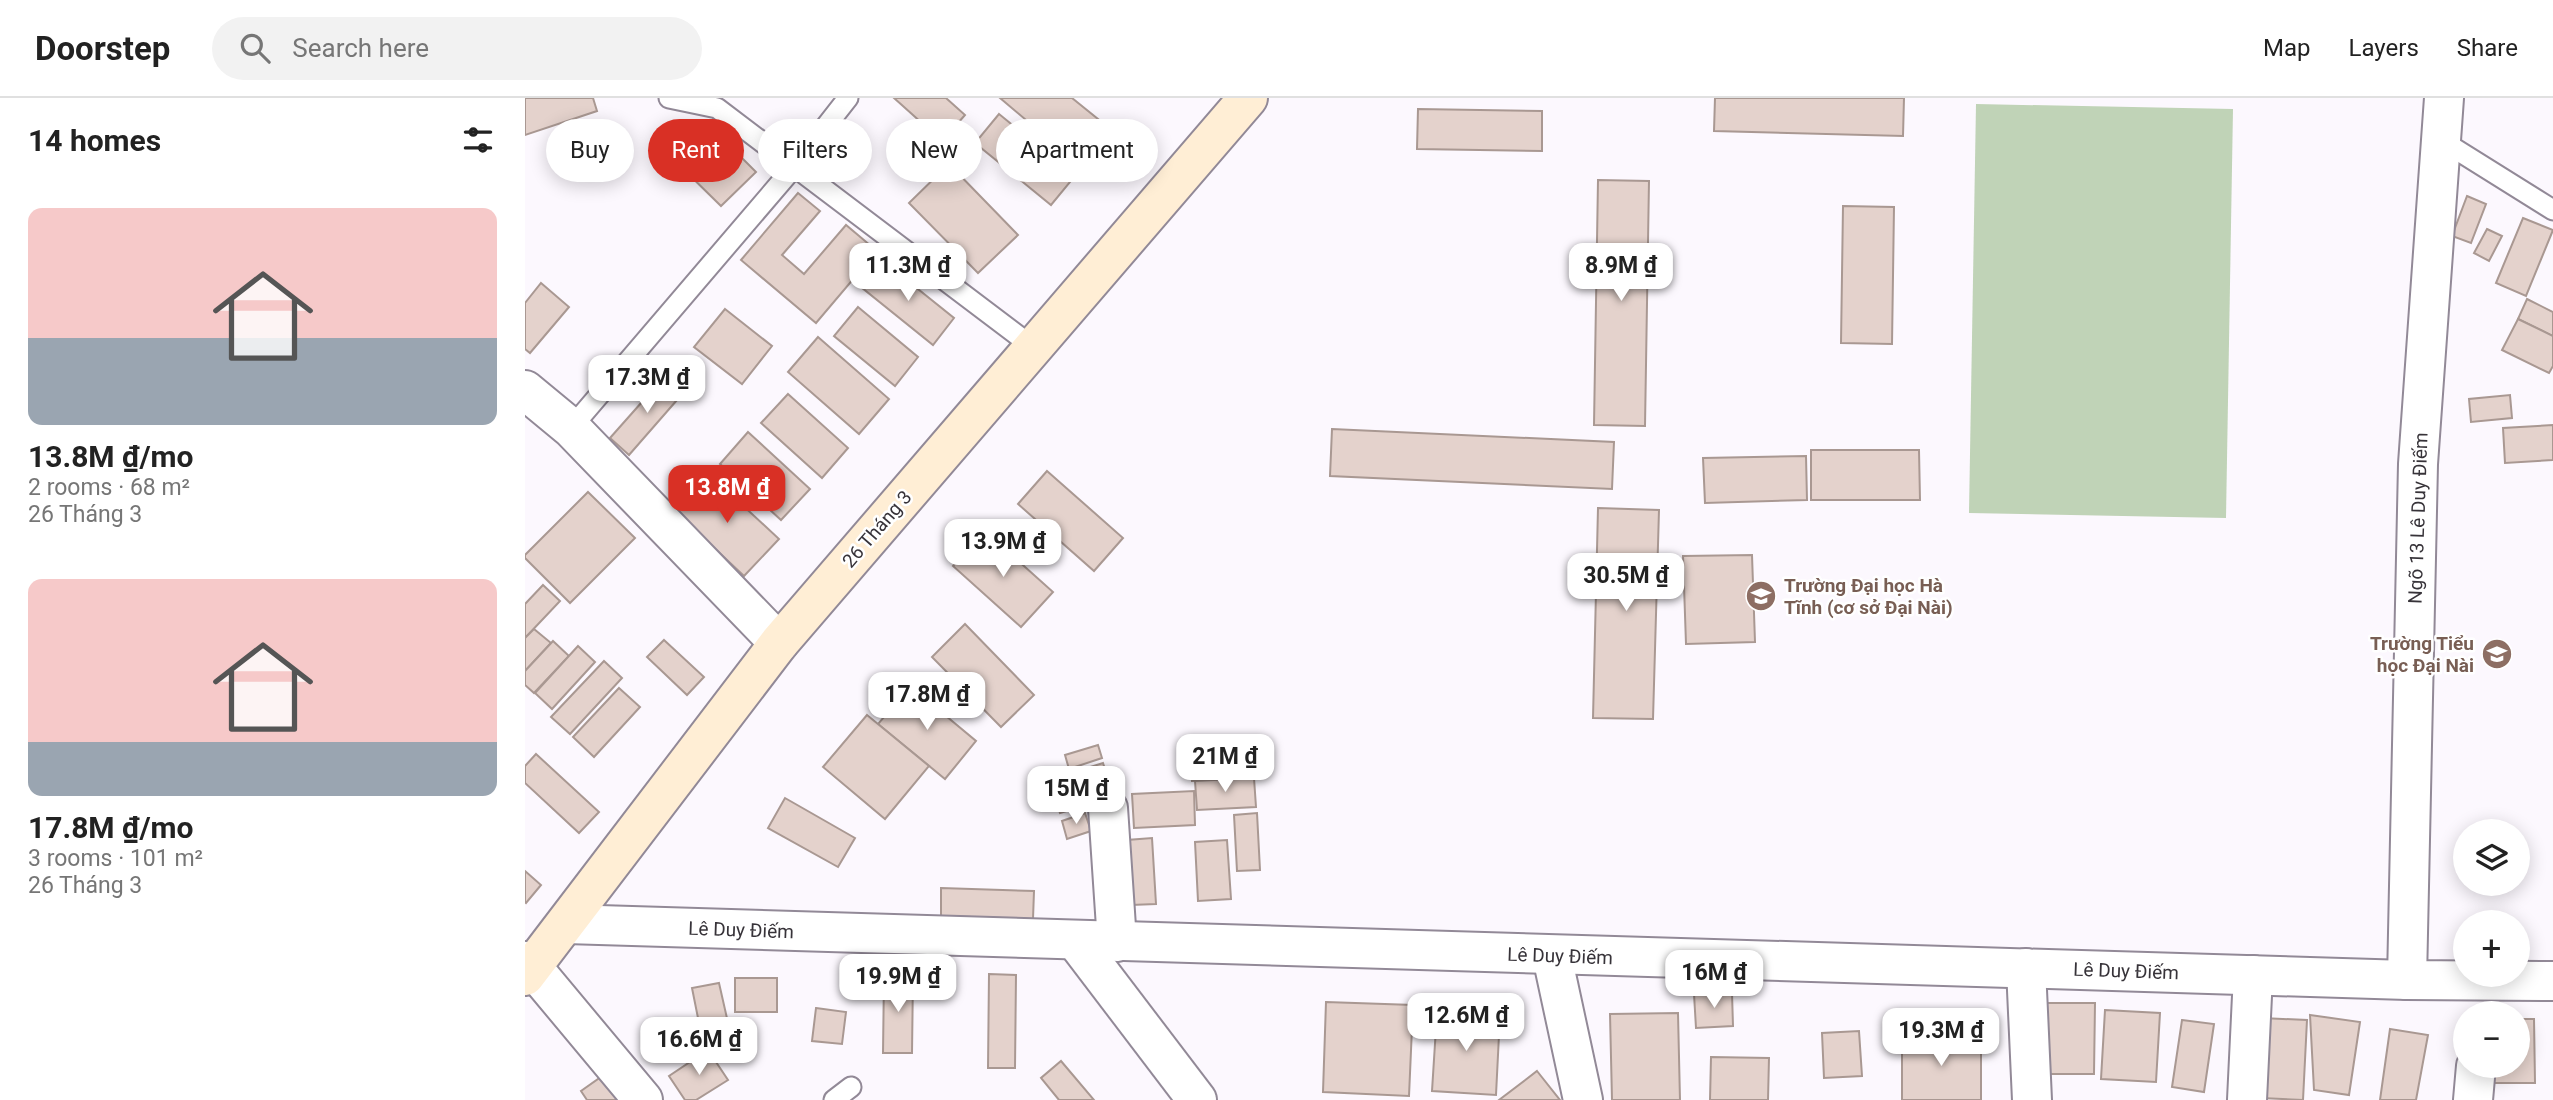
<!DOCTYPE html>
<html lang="en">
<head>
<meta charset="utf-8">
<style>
  :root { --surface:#fff; --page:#f2f2f2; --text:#222; --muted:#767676; --line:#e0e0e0; --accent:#d93025 }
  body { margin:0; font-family:Roboto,sans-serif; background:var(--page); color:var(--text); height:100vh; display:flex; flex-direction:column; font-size:26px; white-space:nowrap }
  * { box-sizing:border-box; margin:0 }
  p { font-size:23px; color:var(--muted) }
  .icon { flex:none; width:38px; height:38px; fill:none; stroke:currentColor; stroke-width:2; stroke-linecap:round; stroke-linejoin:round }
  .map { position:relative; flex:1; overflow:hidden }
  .panel { display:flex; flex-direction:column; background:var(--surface); width:525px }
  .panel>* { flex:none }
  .banner { position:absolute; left:21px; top:21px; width:665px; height:63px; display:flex; gap:14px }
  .buttons { position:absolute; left:1928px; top:721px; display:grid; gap:14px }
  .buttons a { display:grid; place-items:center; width:77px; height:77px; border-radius:50%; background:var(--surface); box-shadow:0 4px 18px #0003; font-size:35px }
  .price { position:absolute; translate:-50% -60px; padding:0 16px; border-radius:14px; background:#fff; color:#222; font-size:23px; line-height:46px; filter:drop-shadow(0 2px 4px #0008) }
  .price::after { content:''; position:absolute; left:50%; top:42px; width:21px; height:16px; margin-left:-10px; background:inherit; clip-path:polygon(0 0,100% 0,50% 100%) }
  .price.on { background:var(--accent); color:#fff }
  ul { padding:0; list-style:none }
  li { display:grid; align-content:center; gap:14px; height:371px; padding:0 28px }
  li span { display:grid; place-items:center; height:217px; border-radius:14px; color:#555 }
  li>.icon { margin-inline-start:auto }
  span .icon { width:126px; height:126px; fill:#fffc; stroke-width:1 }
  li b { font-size:30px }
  h2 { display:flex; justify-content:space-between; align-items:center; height:84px; padding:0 28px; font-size:30px }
  .pill { padding:0 24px; border-radius:32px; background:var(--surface); box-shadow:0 4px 18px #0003; font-size:24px; line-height:63px }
  .pill.on { background:var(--accent); color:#fff }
  header { display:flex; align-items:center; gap:42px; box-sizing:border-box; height:98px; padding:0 35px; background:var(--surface); border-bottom:2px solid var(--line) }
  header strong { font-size:33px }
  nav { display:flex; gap:38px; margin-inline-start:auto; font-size:24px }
  .search { width:490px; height:63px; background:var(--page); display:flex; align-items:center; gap:18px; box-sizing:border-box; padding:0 24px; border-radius:38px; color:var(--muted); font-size:26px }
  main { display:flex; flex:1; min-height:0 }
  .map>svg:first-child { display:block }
  .green { fill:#c0d3b7 }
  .building { fill:#e4d2cc; stroke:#a99892; stroke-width:2 }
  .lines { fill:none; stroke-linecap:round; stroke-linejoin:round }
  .lane-casing { stroke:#928997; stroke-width:23 }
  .street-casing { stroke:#928997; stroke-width:42 }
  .secondary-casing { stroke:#928997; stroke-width:42 }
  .lane { stroke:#fff; stroke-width:19 }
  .street { stroke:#fff; stroke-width:38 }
  .secondary { stroke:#ffeed5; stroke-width:38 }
  .labels { text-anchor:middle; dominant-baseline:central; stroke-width:5; stroke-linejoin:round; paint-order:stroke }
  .street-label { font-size:19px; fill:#373339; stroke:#fff }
  .education-label { font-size:19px; font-weight:bold; fill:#785e54; stroke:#fff; text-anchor:start }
</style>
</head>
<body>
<header>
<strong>Doorstep</strong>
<div class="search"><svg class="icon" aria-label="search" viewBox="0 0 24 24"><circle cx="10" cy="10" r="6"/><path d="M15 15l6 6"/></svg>Search here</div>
<nav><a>Map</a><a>Layers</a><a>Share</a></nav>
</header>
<main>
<section class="panel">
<h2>14 homes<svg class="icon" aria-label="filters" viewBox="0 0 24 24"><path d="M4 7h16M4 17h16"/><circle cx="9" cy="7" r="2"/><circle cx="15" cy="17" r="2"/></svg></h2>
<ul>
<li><span style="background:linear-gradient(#f6c9c9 60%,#9aa5b1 0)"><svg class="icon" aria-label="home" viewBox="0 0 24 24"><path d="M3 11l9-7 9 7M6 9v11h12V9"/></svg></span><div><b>13.8M ₫/mo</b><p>2 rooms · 68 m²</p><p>26 Tháng 3</p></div></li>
<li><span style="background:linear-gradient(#f6c9c9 75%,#9aa5b1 0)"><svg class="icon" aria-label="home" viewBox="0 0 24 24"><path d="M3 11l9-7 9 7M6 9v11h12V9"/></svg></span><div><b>17.8M ₫/mo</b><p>3 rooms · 101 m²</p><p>26 Tháng 3</p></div></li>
</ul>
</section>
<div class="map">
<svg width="2028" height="1002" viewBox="0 0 2028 1002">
  <rect width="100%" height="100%" fill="#fcf8fe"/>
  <!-- green -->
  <path class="green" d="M 1451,6 L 1708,11 L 1701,420 L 1444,415 Z"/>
  <!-- building -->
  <g class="building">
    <path d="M 0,0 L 68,0 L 72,13 L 0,37 Z"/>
    <path d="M 369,0 L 421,0 L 440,17 L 417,43 Z"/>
    <path d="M 475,0 L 547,0 L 589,34 L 559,71 Z"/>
    <path d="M 1190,0 L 1379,0 L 1378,38 L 1189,33 Z"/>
    <path d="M 893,11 L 1017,13 L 1017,53 L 892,51 Z"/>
    <path d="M 474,16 L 550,78 L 526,107 L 450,45 Z"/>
    <path d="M 180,23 L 231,74 L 196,108 L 145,58 Z"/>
    <path d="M 424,66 L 493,137 L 453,175 L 384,105 Z"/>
    <path d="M 1073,82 L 1124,83 L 1120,328 L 1069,327 Z"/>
    <path d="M 273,95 L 295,113 L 257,157 L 279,176 L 321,127 L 352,153 L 291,225 L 216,162 Z"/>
    <path d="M 1942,98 L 1961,106 L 1946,145 L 1927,138 Z"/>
    <path d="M 1318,108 L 1369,109 L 1367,246 L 1316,245 Z"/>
    <path d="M 1998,120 L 2028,132 L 2001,198 L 1971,185 Z"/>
    <path d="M 1962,131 L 1977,138 L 1964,163 L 1949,155 Z"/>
    <path d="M 358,163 L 429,220 L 408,247 L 336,189 Z"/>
    <path d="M 16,185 L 44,209 L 5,255 L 0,251 L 0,205 Z"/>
    <path d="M 2002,201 L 2028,214 L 2028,238 L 1993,221 Z"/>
    <path d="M 333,209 L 393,259 L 370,288 L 309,238 Z"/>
    <path d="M 200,211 L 247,248 L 217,286 L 169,249 Z"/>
    <path d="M 1993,221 L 2028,238 L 2028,268 L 2024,275 L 1977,252 Z"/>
    <path d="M 293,239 L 364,301 L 334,336 L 263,274 Z"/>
    <path d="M 140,278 L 159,294 L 104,357 L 85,340 Z"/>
    <path d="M 263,296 L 323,350 L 297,380 L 236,325 Z"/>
    <path d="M 1985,297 L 1987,320 L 1946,324 L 1944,301 Z"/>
    <path d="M 2028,327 L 2028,362 L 1980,365 L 1978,330 Z"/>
    <path d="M 807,331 L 1089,344 L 1087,391 L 805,378 Z"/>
    <path d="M 223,334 L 285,391 L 256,422 L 195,366 Z"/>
    <path d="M 1286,352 L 1394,352 L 1395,402 L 1286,402 Z"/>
    <path d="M 1281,358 L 1282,402 L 1180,405 L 1178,360 Z"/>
    <path d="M 522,373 L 598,440 L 569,473 L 493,406 Z"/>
    <path d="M 185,377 L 254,441 L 219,478 L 150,413 Z"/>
    <path d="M 63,394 L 110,440 L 45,505 L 0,460 L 0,457 Z"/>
    <path d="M 1073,410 L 1134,412 L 1128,621 L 1068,620 Z"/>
    <path d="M 460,433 L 528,494 L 496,529 L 428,468 Z"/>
    <path d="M 1227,457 L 1230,544 L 1161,546 L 1158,458 Z"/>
    <path d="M 18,487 L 35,503 L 0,540 L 0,506 Z"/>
    <path d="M 440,526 L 509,597 L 476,629 L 407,559 Z"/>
    <path d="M 9,531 L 26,545 L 0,573 L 0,540 Z"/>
    <path d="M 139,542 L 179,579 L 162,597 L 122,559 Z"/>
    <path d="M 28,543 L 44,558 L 9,595 L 0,587 L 0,573 Z"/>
    <path d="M 53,548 L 70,564 L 27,611 L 10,595 Z"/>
    <path d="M 79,563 L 97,580 L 45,636 L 26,619 Z"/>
    <path d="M 385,588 L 451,643 L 420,681 L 353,626 Z"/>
    <path d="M 94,590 L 115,609 L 69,659 L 48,639 Z"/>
    <path d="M 342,617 L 404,668 L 360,721 L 298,669 Z"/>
    <path d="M 573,647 L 577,660 L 544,671 L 540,657 Z"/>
    <path d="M 11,656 L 74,714 L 54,735 L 0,685 L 0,668 Z"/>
    <path d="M 731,659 L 732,680 L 667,683 L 666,663 Z"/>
    <path d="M 578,665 L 589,699 L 535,715 L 524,682 Z"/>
    <path d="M 729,680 L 731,709 L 672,712 L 670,683 Z"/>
    <path d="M 669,693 L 670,727 L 609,730 L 607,696 Z"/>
    <path d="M 260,700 L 330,740 L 313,769 L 243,730 Z"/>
    <path d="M 560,715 L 566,733 L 542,741 L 537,723 Z"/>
    <path d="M 732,715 L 735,772 L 712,773 L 709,717 Z"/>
    <path d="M 627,740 L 631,806 L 606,807 L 602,742 Z"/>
    <path d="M 702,742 L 706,801 L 673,803 L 670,744 Z"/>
    <path d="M 0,773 L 16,787 L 1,805 L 0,804 Z"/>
    <path d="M 416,790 L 509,793 L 508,821 L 416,818 Z"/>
    <path d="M 464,876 L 491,877 L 490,970 L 463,970 Z"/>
    <path d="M 359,878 L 388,878 L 387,955 L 358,955 Z"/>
    <rect x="210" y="880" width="42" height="34"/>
    <path d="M 194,885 L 206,938 L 178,945 L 167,890 Z"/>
    <path d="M 1207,895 L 1208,928 L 1171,930 L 1169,896 Z"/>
    <path d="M 801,904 L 888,907 L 884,998 L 798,994 Z"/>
    <path d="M 1513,905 L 1570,905 L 1569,976 L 1512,976 Z"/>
    <path d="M 291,910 L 321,914 L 317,946 L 287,943 Z"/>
    <path d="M 1580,912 L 1635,915 L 1631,984 L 1576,981 Z"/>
    <path d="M 912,914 L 975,917 L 971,997 L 907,993 Z"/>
    <path d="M 1153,915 L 1155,1002 L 1087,1002 L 1085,916 Z"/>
    <path d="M 1785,917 L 1835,924 L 1824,997 L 1789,992 Z"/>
    <path d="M 1737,920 L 1782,922 L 1778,1002 L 1736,1000 Z"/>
    <path d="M 1993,921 L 2009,921 L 2010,985 L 1961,985 L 1961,968 L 1993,968 Z"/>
    <path d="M 1657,922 L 1689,926 L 1679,994 L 1647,989 Z"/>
    <path d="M 1865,931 L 1903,937 L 1891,1002 L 1855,1002 Z"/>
    <path d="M 1334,933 L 1337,978 L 1299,980 L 1297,935 Z"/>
    <path d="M 1377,938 L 1456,939 L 1456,1002 L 1377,1002 Z"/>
    <path d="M 183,952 L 203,982 L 171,1002 L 160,1002 L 144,978 Z"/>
    <path d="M 1186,959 L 1244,960 L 1243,1002 L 1185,1002 Z"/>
    <path d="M 536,963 L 569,1002 L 534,1002 L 516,980 Z"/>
    <path d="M 1012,973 L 1035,1002 L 974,1002 Z"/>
    <path d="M 83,974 L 103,1002 L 62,1002 L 56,993 Z"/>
  </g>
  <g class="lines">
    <!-- lane casing -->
    <g class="lane-casing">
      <g id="lane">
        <path d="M 144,0 L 192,10 L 508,249"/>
        <path d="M 1916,42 L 2028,112"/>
        <path d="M 46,330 L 269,69 L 323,0"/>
        <path d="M 309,1002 L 326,989"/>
      </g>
    </g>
    <!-- street casing -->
    <g class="street-casing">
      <g id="street">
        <path d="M 0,292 L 46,330 L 254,545"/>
        <path d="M 583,710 L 592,844"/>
        <path d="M 41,826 L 1882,882 L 2028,883"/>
        <path d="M 551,843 L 672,1002"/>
        <path d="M 1027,858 L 1058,1002"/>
        <path d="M 0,863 L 7,869 L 118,1002"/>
        <path d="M 1501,870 L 1507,1002"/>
        <path d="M 1882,882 L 1893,366 L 1919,0"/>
        <path d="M 1722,1002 L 1728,877"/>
        <path d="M 1948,1002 L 1951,968"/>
      </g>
    </g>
    <!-- secondary casing -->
    <g class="secondary-casing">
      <path id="secondary" d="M 0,878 L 254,545 L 723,0"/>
    </g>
    <!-- lane -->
    <use href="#lane" class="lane"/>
    <!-- street -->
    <use href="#street" class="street"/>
    <!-- secondary -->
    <use href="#secondary" class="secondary"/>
  </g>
  <!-- icons -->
  <defs>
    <g id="university-disc" transform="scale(1.575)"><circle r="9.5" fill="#8d6e63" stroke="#fff"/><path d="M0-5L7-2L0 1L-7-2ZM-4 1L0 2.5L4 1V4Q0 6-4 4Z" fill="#fff"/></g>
    <g id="school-disc" transform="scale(1.575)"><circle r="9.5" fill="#8d6e63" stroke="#fff"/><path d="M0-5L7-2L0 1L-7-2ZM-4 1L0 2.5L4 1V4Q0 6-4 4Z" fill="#fff"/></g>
  </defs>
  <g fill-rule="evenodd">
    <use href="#university-disc" x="1236" y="498"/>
    <use href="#school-disc" x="1972" y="556"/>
  </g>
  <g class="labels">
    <!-- street labels -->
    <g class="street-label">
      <text transform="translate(1893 420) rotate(-88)">Ngõ 13 Lê Duy Điếm</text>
      <text transform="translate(352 431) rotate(-49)">26 Tháng 3</text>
      <text transform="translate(216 832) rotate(2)">Lê Duy Điếm</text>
      <text transform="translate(1035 858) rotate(2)">Lê Duy Điếm</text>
      <text transform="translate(1601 873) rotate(2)">Lê Duy Điếm</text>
    </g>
    <!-- education labels -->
    <g class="education-label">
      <text x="1259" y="487">Trường Đại học Hà<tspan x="1259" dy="22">Tĩnh (cơ sở Đại Nài)</tspan></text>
      <text x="1949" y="545" text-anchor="end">Trường Tiểu<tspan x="1949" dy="22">học Đại Nài</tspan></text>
    </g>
  </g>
</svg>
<div class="buttons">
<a><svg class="icon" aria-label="layers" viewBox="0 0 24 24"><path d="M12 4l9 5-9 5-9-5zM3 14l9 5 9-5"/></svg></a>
<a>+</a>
<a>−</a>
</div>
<b class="price" style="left:383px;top:205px">11.3M ₫</b>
<b class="price" style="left:1096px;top:205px">8.9M ₫</b>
<b class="price" style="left:122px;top:317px">17.3M ₫</b>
<b class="price on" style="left:202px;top:427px">13.8M ₫</b>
<b class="price" style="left:478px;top:481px">13.9M ₫</b>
<b class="price" style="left:1101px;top:515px">30.5M ₫</b>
<b class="price" style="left:402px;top:634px">17.8M ₫</b>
<b class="price" style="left:700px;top:696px">21M ₫</b>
<b class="price" style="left:551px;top:728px">15M ₫</b>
<b class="price" style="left:1189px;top:912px">16M ₫</b>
<b class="price" style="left:373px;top:916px">19.9M ₫</b>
<b class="price" style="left:941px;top:955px">12.6M ₫</b>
<b class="price" style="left:1416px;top:970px">19.3M ₫</b>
<b class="price" style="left:174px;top:979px">16.6M ₫</b>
<div class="banner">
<a class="pill">Buy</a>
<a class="pill on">Rent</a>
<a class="pill">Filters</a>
<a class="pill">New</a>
<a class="pill">Apartment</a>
</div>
</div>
</main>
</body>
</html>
